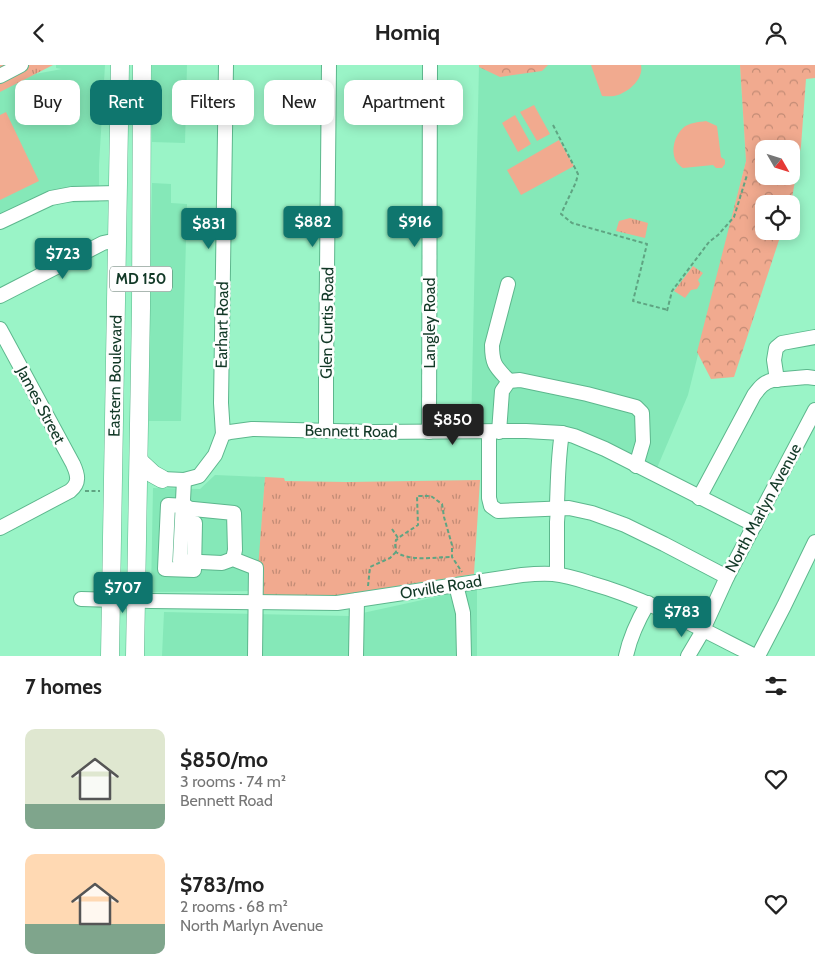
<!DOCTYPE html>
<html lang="en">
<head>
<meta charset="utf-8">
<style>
  :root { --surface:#fff; --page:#f2f2f2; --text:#222; --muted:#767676; --accent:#0f766e }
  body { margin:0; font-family:Cabin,sans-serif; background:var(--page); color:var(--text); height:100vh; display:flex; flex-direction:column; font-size:19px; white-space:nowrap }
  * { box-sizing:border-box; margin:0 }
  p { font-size:16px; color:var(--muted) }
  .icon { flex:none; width:28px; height:28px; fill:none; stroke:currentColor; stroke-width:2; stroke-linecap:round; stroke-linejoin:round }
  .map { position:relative; height:591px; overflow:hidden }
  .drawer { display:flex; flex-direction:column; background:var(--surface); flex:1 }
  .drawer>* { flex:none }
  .guide { position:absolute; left:15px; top:15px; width:500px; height:45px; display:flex; gap:10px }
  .needle { width:32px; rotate:129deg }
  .fabs { position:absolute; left:755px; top:75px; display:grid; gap:10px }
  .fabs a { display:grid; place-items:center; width:45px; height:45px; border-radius:10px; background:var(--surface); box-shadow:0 2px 12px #0003; font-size:25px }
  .price { position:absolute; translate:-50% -42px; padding:0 11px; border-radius:5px; background:var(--accent); color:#fff; font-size:16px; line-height:32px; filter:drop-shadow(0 1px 2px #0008) }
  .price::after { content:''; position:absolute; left:50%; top:30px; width:15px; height:11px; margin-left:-8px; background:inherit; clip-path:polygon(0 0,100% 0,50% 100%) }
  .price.selected { background:#222; color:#fff }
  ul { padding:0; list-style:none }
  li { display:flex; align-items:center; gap:15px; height:125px; padding:0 25px }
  li span { display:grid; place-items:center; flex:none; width:140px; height:100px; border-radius:10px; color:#555 }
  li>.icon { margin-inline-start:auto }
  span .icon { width:60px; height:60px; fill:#fffc; stroke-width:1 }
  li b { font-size:21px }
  h2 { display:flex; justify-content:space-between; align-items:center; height:60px; padding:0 25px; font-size:21px }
  .chip { padding:0 18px; border-radius:10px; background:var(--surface); box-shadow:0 2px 12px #0003; font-size:18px; line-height:45px }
  .chip.selected { background:var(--accent); color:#fff }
  header { display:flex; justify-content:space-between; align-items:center; height:65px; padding:0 25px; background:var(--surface); font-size:22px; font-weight:700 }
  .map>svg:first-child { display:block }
  .built { fill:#85e8b8 }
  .forest { fill:url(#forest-crowns); fill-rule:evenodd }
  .park { fill:url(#park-tufts) }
  .pitch { fill:#f1aa8f }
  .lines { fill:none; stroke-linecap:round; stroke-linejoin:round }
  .minor-casing { stroke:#5db78d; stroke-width:16 }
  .major-casing { stroke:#5db78d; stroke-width:19 }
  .path { stroke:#5fa482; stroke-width:2; stroke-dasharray:4 2.5; stroke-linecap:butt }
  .minor { stroke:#fff; stroke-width:14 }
  .major { stroke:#fff; stroke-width:18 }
  .labels { text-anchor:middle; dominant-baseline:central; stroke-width:5; stroke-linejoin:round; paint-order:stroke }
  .shield { fill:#fefefe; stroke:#587367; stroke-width:1 }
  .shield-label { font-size:15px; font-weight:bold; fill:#113826 }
  .street-label { font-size:16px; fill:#113826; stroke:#fefefe }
</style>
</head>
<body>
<header><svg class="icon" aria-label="back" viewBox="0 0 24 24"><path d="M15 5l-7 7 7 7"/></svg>Homiq<svg class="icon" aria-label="person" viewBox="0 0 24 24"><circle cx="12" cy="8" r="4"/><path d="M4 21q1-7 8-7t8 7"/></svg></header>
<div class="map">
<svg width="815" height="591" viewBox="0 0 815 591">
  <defs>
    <pattern id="forest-crowns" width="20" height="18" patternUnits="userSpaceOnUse" patternTransform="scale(1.25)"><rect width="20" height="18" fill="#f1aa8f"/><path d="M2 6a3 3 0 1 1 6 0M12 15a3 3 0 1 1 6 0" fill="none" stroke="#c28b75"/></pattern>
    <pattern id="park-tufts" width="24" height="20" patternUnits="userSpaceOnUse" patternTransform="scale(1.25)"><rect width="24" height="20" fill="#f1aa8f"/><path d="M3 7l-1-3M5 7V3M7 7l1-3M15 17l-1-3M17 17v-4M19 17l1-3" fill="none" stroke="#c28b75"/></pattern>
  </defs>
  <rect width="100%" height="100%" fill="#9af4c7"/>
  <!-- built -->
  <g class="built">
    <path d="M 56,0 L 105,0 L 99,100 L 99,137 L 52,138 L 0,165 L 0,26 L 35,9 L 62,4 L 56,3 Z"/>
    <path d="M 152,0 L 187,0 L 185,78 L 152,77 Z"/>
    <path d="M 479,0 L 740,0 L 746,96 L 688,330 L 654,410 L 562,368 L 471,367 Z"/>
    <path d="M 152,118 L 171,119 L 171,138 L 187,139 L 181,356 L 149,356 L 150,208 Z"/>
    <path d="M 215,410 L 265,412 L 257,526 L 151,527 L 153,423 L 200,424 Z"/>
    <path d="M 477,523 L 477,591 L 162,591 L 164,547 L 349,551 Z"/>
  </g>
  <!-- forest -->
  <g class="forest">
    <path d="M 479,0 L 548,0 L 542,6 L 500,12 L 479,2 Z"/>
    <path d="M 740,0 L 815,0 L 815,13 L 806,14 L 801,81 L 791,139 L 764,139 L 764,166 L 782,166 L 734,312 L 711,314 L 697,287 L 746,96 ZM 764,84 L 791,84 L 791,111 L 764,111 Z"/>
  </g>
  <!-- park -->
  <g class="park">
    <path d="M 0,0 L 53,0 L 0,27 Z"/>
    <path d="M 630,153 L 648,158 L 645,173 L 616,166 L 619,156 Z"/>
    <path d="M 693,201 L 703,208 L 698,215 L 700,219 L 697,224 L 691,225 L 685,233 L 674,226 Z"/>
    <path d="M 265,412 L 284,413 L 285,416 L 347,417 L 480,415 L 474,509 L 341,530 L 256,530 Z"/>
  </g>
  <!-- pitch -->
  <g class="pitch">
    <path d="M 591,0 L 641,0 C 644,13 630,26 618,30 C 613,32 607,31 602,31 Z"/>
    <path d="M 534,40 L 550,69 L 537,76 L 520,47 Z"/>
    <path d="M 6,47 L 39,116 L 0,135 L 0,50 Z"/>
    <path d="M 515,50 L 531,79 L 518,87 L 502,58 Z"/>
    <path d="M 706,56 L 717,61 L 721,92 L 725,95 L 725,99 L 722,103 L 716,103 L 713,100 L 683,103 C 680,101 676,97 675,94 C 671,84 675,70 683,63 C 688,58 699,57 706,56 Z"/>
    <path d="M 559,75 L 574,101 L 521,130 L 507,105 Z"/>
  </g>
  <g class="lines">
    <!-- minor casing -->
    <g class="minor-casing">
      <g id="minor">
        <path d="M 0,11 L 21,0"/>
        <path d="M 0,157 L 51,133 L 72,129 L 118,128"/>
        <path d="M 508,219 L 492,280 C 492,300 496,302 509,316"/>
        <path d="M 0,231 L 103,178 L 117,175"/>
        <path d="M 0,264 L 73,399 C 78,410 80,418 70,426 L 0,463"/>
        <path d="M 777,315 L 774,295 L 776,283 L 782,278 L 815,272"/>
        <path d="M 326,365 L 326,309 L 329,0"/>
        <path d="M 429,367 L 430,0"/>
        <path d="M 489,367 L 489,433 L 491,441 L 498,446 L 569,443 L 592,448 L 625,460 L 664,479 L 727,512"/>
        <path d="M 499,367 L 502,326 L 509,316 L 520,315 L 587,329 L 636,342 L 642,348 L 643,377 L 636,401"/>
        <path d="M 223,369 L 221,338 L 226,0"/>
        <path d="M 162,414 L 184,415 L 199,411 L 215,390 L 223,369 L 230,367 L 252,364 L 373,367 L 526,366 L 562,368 L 574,371 L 605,384 L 755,460"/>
        <path d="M 184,415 L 180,496 L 222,498 L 233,494 L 256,503 L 255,591"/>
        <path d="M 699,433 L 754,330 C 760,322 764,317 773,315 L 807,312 L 815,313"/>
        <path d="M 168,440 L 186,441 L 185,458 L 195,458 L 194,505 L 165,504 Z"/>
        <path d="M 183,443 L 234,448 L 235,485 L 233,494"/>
        <path d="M 557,509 L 557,457 L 558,444 L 557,439 C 558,415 558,392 562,368"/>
        <path d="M 456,520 L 463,548 L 464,591"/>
        <path d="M 81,534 L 151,536 L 337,538 L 522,510 C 532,509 542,508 553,509 C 565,510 578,514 590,518 C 648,534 701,564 755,591"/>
        <path d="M 356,591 L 357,535"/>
        <path d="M 626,591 C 630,572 638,555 648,538"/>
        <path d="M 688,591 L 701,569 L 727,512 L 815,345"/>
        <path d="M 758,591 L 784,541 L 815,477"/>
      </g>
    </g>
    <!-- major casing -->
    <g class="major-casing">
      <g id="major">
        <path d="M 139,396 L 153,409 L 162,414"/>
        <path d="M 110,591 L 120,0"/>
        <path d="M 135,591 L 141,243 L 142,0"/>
      </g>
    </g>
    <!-- path -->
    <g class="path">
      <path d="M 553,60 L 578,109 L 576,117 L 561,149 L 572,158 L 647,179 L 633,236 L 668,245"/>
      <path d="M 667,246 L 672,226 L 709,177 L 718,170 L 734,152 L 747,110"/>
      <path d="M 85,426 L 100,426"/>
      <path d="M 392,464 L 398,473 L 418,460 L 417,431 L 431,431 L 442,439 L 444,452 L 452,480 L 452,492 L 462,507"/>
      <path d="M 398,474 L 396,475 L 395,479 L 396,487 C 410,497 436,492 452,492"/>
      <path d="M 368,521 L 370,502 L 390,493 L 396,487"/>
    </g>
    <!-- minor -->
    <use href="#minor" class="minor"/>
    <!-- major -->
    <use href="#major" class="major"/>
  </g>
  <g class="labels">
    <!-- shield labels -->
    <rect class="shield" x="110" y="201.5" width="62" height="25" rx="4"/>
    <g class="shield-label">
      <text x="141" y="214">MD 150</text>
    </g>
    <!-- street labels -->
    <g class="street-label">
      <text transform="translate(327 258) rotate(-89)">Glen Curtis Road</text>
      <text transform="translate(429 258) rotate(-90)">Langley Road</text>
      <text transform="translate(222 260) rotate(-89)">Earhart Road</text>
      <text transform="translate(115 311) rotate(-89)">Eastern Boulevard</text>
      <text transform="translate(41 340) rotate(62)">James Street</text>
      <text transform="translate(351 366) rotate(1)">Bennett Road</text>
      <text transform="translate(763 443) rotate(-62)">North Marlyn Avenue</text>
      <text transform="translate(441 522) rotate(-9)">Orville Road</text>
    </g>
  </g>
</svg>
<div class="fabs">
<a><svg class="needle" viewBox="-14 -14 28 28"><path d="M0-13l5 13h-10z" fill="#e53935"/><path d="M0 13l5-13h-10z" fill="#767676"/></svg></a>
<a><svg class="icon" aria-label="locate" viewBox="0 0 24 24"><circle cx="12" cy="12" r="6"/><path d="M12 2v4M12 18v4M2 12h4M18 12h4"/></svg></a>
</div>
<b class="price" style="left:313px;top:183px">$882</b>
<b class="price" style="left:415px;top:183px">$916</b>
<b class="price" style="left:209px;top:185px">$831</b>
<b class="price" style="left:63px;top:215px">$723</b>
<b class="price selected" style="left:453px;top:381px">$850</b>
<b class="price" style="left:123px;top:549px">$707</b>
<b class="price" style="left:682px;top:573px">$783</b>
<div class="guide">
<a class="chip">Buy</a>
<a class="chip selected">Rent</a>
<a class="chip">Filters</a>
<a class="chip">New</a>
<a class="chip">Apartment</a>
</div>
</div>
<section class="drawer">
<h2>7 homes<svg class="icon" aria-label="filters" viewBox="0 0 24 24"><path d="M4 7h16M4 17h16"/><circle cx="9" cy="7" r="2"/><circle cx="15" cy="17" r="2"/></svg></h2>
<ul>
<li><span style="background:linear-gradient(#dfe7d0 75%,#7fa58c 0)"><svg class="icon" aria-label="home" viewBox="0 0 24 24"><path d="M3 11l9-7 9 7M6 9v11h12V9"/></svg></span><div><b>$850/mo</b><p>3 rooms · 74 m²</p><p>Bennett Road</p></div><svg class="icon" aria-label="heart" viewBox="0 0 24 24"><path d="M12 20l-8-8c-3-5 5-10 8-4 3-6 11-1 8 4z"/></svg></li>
<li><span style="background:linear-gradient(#ffd9b3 70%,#7fa58c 0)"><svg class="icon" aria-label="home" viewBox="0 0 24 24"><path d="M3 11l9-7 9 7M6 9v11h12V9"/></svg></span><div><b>$783/mo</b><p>2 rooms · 68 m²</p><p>North Marlyn Avenue</p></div><svg class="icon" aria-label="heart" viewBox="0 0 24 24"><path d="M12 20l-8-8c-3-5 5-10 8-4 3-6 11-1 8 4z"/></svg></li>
</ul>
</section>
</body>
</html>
